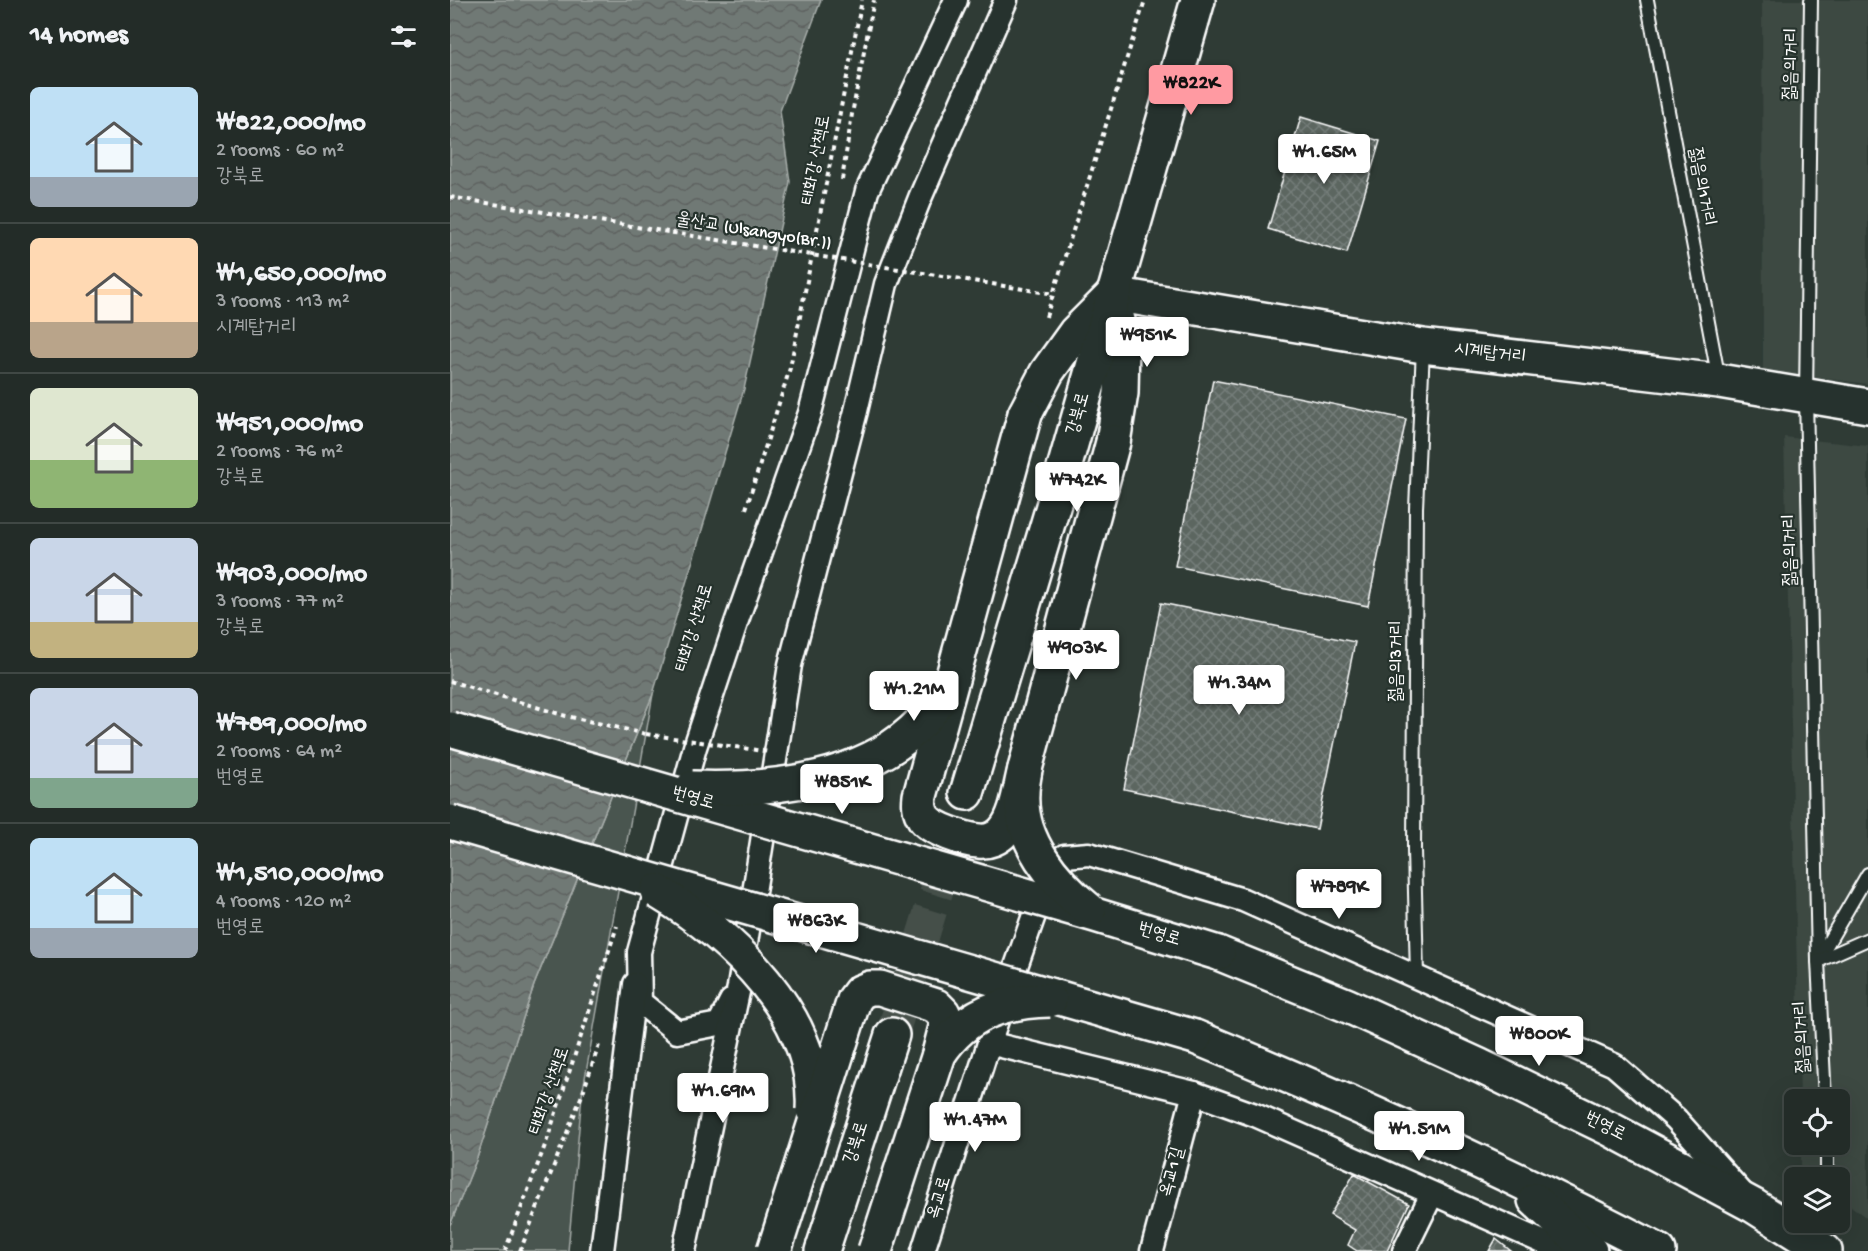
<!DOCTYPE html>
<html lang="en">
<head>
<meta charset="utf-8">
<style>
  :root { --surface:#232c28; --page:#2b3430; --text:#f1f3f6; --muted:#a3a7a8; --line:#404845; --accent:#ff9aa2 }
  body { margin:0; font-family:"Gochi Hand","Poor Story",sans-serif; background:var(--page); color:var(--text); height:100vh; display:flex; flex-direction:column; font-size:22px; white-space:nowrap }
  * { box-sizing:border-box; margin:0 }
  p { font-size:20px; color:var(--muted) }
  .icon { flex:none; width:33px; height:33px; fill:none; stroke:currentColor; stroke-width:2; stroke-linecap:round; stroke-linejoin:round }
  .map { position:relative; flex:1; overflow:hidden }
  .drawer { display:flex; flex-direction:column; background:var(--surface); width:450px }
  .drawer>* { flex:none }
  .tools { position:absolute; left:1334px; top:1089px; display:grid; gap:12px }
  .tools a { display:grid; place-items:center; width:66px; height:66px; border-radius:9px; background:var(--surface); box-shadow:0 6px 24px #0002,0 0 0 2px var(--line); font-size:30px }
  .price { position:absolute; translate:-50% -51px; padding:0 14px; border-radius:6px; background:#fff; color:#222; font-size:20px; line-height:39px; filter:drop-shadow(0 2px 3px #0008) }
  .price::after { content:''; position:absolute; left:50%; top:36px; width:18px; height:14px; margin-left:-9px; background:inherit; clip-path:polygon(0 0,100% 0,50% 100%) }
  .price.active { background:var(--accent); color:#111 }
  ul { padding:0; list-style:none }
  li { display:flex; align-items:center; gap:18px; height:150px; padding:0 30px }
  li+li { border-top:2px solid var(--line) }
  li span { display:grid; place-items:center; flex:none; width:168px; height:120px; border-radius:9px; color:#555 }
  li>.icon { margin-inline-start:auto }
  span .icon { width:72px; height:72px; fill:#fffc; stroke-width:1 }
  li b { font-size:26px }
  h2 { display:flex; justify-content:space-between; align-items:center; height:72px; padding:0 30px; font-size:26px }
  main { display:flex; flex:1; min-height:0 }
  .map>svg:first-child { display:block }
  .built { fill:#3c4842 }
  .green { fill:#4a544f; stroke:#a4aaa7; stroke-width:1.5 }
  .water { fill:url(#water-waves); stroke:#a9afac; stroke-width:1.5 }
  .building { fill:url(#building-cross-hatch); stroke:#fff; stroke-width:1.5 }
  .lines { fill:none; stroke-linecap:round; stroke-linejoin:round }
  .secondary-tunnel { stroke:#444f49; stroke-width:33; stroke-dasharray:33 16; stroke-linecap:butt }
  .lane-casing { stroke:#fff; stroke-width:16 }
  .street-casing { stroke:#fff; stroke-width:27 }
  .secondary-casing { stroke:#fff; stroke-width:38 }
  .path { stroke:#fff; stroke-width:4; stroke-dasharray:4.5 4.5; stroke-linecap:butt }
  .lane { stroke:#26332d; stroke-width:12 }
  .street { stroke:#26332d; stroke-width:22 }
  .secondary { stroke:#26332d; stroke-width:33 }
  .secondary-bridge-casing { stroke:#fff; stroke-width:38; stroke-linecap:butt }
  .path-bridge { stroke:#fff; stroke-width:4; stroke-dasharray:4.5 4.5; stroke-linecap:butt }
  .secondary-bridge { stroke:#26332d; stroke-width:33 }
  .labels { text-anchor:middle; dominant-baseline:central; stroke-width:4.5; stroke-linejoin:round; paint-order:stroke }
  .street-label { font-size:18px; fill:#fff; stroke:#26332d }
</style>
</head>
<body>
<main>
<section class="drawer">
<h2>14 homes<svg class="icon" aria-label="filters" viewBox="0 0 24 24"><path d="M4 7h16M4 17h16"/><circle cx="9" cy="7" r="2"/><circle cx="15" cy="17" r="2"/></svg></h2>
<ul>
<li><span style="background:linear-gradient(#bfe0f5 75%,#9aa5b1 0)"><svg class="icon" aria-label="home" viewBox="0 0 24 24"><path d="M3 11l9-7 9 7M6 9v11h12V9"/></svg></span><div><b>₩822,000/mo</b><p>2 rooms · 60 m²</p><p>강북로</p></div></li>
<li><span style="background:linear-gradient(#ffd9b3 70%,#b9a48a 0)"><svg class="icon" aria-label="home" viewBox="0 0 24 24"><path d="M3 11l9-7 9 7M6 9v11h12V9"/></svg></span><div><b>₩1,650,000/mo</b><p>3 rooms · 113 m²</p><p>시계탑거리</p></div></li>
<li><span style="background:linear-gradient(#dfe7d0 60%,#8fb573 0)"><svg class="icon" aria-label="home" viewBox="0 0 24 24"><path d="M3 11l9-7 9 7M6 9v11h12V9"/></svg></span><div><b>₩951,000/mo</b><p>2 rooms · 76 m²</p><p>강북로</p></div></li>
<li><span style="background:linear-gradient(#c9d6e8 70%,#c2b280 0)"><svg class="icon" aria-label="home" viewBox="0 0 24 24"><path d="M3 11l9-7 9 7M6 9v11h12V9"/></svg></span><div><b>₩903,000/mo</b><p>3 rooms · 77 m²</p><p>강북로</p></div></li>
<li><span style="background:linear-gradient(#c9d6e8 75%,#7fa58c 0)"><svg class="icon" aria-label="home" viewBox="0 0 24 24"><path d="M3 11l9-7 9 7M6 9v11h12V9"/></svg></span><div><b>₩789,000/mo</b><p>2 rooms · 64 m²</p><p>번영로</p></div></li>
<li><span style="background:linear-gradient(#bfe0f5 75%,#9aa5b1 0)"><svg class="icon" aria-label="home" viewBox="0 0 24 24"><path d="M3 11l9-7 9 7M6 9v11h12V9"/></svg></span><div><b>₩1,510,000/mo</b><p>4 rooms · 120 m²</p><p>번영로</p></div></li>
</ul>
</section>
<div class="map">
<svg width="1418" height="1251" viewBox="0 0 1418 1251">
  <defs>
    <pattern id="water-waves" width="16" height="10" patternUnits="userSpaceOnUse" patternTransform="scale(1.5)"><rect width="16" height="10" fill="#707975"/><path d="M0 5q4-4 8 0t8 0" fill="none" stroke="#5e6260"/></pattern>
    <pattern id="building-cross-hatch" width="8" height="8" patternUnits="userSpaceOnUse" patternTransform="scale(1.5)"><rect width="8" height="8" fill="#5b6661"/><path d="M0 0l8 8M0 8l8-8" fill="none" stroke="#747d79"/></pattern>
  </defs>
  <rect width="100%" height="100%" fill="#2f3b35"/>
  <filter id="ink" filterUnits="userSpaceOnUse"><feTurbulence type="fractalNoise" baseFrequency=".0167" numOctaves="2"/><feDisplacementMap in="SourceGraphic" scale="12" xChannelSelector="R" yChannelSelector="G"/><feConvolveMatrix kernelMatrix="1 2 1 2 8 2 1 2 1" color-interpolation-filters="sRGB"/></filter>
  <g filter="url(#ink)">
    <!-- built -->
    <g class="built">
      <path d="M 1312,0 L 1418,0 L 1418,384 L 1313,371 Z"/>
      <path d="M 1334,437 L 1418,446 L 1418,1219 L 1389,1197 L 1389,1178 L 1364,1177 L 1351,1168 L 1351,1145 L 1389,1144 L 1389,1100 L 1350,1099 Z"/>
    </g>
    <!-- green -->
    <path class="green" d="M 203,694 L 132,1095 L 118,1251 L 0,1251 L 0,1225 L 27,1158 L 84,985 Z"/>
    <!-- water -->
    <path class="water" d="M 0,0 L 371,0 L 330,111 L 340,182 L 294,389 L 203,694 L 84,985 L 27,1158 L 0,1225 Z"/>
    <!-- building -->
    <g class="building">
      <path d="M 851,117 L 930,141 L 897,253 L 818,229 Z"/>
      <path d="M 763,380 L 956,419 L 918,606 L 725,566 Z"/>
      <path d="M 711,603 L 905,642 L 867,829 L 674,789 Z"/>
      <path d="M 904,1174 L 959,1204 L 937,1251 L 907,1251 L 898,1245 L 905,1230 L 880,1215 Z"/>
      <path d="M 1046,1239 L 1061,1251 L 1039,1251 Z"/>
    </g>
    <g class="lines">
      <!-- secondary-tunnel -->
      <path class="secondary-tunnel" d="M 442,1035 L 517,793"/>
      <!-- lane casing -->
      <g class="lane-casing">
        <g id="lane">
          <path d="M 1197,0 L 1269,380"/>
          <path d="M 1361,0 L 1356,397 L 1368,961 L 1375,1100"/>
          <path d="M 1368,960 L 1418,874"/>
          <path d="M 1368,961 L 1418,939"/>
          <path d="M 967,977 L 964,850 L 966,508 L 973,348"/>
          <path d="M 1377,1178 L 1377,1144"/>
        </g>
      </g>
      <!-- street casing -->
      <g class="street-casing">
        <g id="street">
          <path d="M 281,1001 L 269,1024 L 227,1032 L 190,1002 L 189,952 L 245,747 L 286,623 L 360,413 L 417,191 L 506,0"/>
          <path d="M 539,1043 L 744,1093 L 805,1115 L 1113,1251"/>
          <path d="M 152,1251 L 185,984"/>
          <path d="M 234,1251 L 289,987 L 340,665 L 406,411 L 436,284 L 470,198 L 556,0"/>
          <path d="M 473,1251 L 539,1043 L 601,867 L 614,856 L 639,854 L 793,900 L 1164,1065 L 1226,1119 L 1292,1193"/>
          <path d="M 702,1251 L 744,1093"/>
          <path d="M 954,1251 L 982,1194"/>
        </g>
      </g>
      <!-- secondary casing -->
      <g class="secondary-casing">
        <g id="secondary">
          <path d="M 663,294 L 973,346 L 1269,381 L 1418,406"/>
          <path d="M 575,414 L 597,372 L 625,333 L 660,298"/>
          <path d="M 663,442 L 671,393 L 672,343 L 665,305"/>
          <path d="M 517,793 L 607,493 L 748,0"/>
          <path d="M 768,953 L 896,1005 L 1030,1066 L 1162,1130 L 1304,1206 L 1375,1251"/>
          <path d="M 745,1037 C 903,1102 1058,1172 1209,1251"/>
          <path d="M 1085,1200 L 1140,1251"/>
          <path d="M 372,1251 L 442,1035"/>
        </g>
      </g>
      <!-- path -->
      <g class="path">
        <path d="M 392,180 L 402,114 L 424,0"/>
        <path d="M 596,317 L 695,0"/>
        <path d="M 296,509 L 340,368 L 412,0"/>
        <path d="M 0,681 L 116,716 L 196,734"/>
        <path d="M 55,1251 L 97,1140 L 167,926"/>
        <path d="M 70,1251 L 132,1095 L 149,1045"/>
      </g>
      <!-- lane -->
      <use href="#lane" class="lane"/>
      <!-- street -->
      <use href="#street" class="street"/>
      <!-- secondary -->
      <use href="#secondary" class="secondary"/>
      <!-- secondary-bridge casing -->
      <g class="secondary-bridge-casing">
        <g id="secondary-bridge">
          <path d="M 0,729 L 645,915 L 768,953"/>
          <path d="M 575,769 C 570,788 567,816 554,831 C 548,838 538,842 529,841 C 515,840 482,829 474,818 C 469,810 469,804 470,796 L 575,414"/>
          <path d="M 242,788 C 331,791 443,778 493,694"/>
          <path d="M 0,822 L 745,1037"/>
          <path d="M 207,891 C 282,936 368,1016 363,1110"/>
          <path d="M 639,910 C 604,882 569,840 572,793 C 572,785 574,777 575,769 L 663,442"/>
          <path d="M 324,1251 L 404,1000 L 410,992 L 420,988 L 430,988 L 486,1006 L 493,1013 L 497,1023 L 489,1054"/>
          <path d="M 425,1251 L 489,1054 C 516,1013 553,1001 600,1000"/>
        </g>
      </g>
      <!-- path-bridge -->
      <g class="path-bridge">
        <path d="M 0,197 L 604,294"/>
        <path d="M 196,734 L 320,752"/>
      </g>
      <!-- secondary-bridge -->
      <use href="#secondary-bridge" class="secondary-bridge"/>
    </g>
  </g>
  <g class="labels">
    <!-- street labels -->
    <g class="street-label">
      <text transform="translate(1342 64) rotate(-89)">젊음의거리</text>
      <text transform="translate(367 160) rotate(-79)">태화강 산책로</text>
      <text transform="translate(1251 187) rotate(79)">젊음의1거리</text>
      <text transform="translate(304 232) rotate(9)">울산교 (Ulsangyo(Br.))</text>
      <text transform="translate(1040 354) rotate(7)">시계탑거리</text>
      <text transform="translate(629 414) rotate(-74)">강북로</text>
      <text transform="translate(1341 550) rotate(-91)">젊음의거리</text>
      <text transform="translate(245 628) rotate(-73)">태화강 산책로</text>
      <text transform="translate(947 661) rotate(-90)">젊음의3거리</text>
      <text transform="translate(243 799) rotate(16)">번영로</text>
      <text transform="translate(709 935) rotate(17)">번영로</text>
      <text transform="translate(1353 1037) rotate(-93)">젊음의거리</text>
      <text transform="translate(100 1091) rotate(-71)">태화강 산책로</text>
      <text transform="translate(1155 1127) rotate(27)">번영로</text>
      <text transform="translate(407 1143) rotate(-72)">강북로</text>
      <text transform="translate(723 1172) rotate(-75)">옥교1길</text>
      <text transform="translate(490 1198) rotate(-73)">옥교로</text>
    </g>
  </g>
</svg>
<div class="tools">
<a><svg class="icon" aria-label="locate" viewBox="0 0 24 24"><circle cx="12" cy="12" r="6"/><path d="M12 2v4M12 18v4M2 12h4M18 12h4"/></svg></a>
<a><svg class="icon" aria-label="layers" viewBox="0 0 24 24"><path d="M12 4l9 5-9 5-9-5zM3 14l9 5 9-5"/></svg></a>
</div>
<b class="price active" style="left:741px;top:116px">₩822K</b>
<b class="price" style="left:874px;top:185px">₩1.65M</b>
<b class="price" style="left:697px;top:368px">₩951K</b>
<b class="price" style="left:627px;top:513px">₩742K</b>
<b class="price" style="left:626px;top:681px">₩903K</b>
<b class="price" style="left:789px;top:716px">₩1.34M</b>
<b class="price" style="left:464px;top:722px">₩1.21M</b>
<b class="price" style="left:392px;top:815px">₩851K</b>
<b class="price" style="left:889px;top:920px">₩789K</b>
<b class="price" style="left:366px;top:954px">₩863K</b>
<b class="price" style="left:1089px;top:1067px">₩800K</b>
<b class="price" style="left:273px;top:1124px">₩1.69M</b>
<b class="price" style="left:525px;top:1153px">₩1.47M</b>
<b class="price" style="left:969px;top:1162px">₩1.51M</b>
</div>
</main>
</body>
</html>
